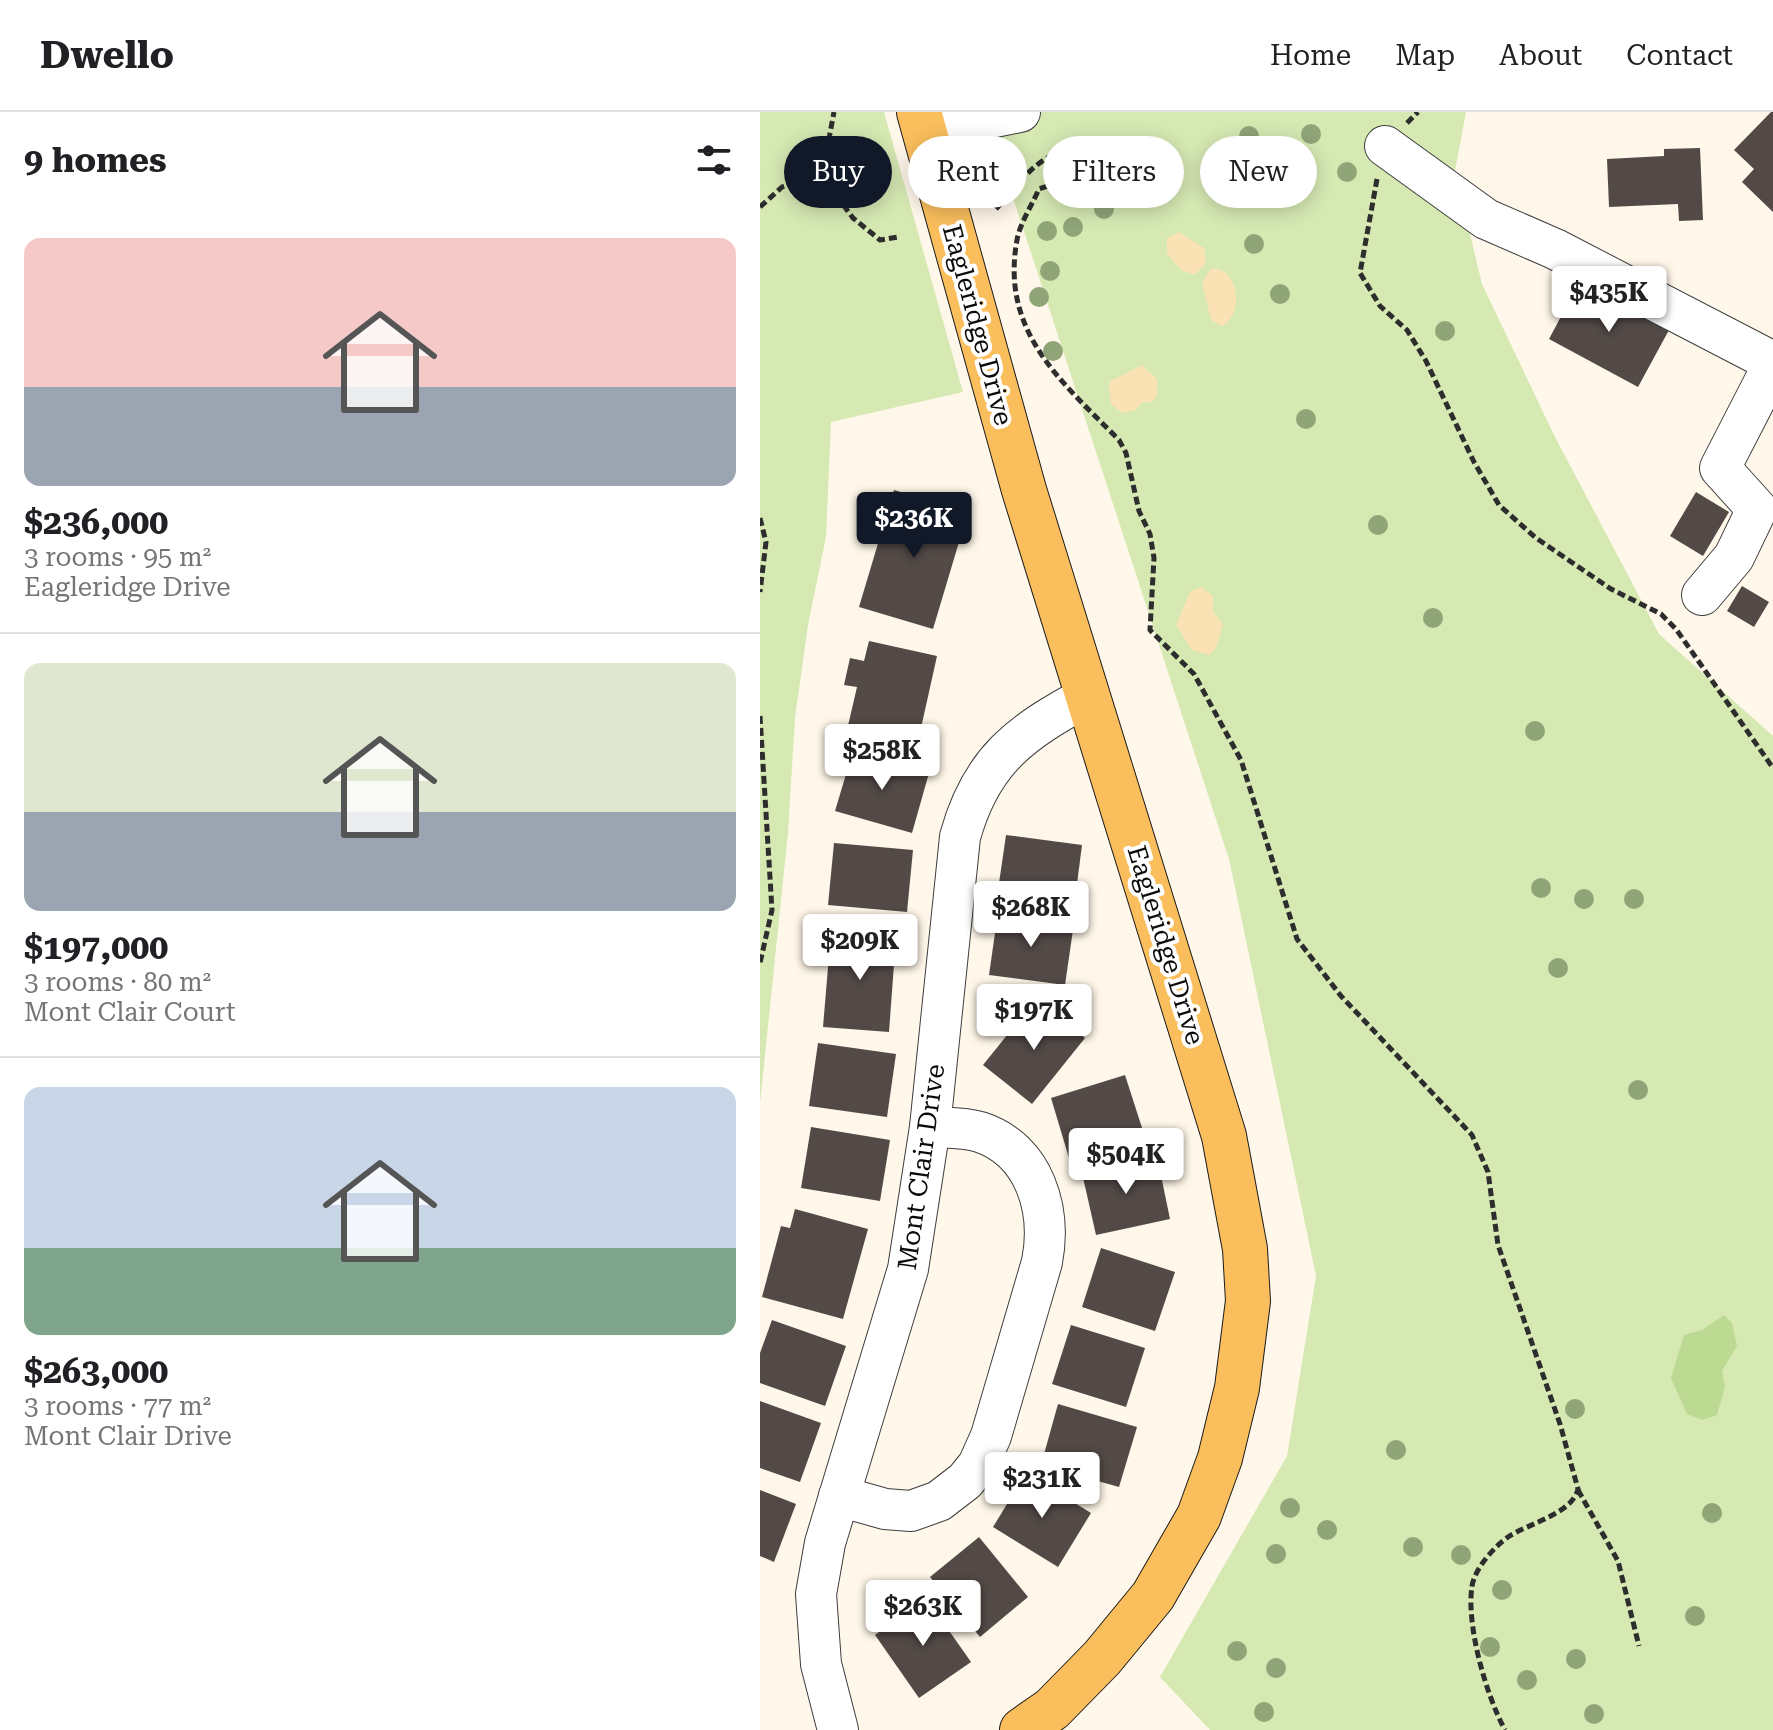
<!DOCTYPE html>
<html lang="en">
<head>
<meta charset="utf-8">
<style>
  :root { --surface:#fff; --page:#f2f2f2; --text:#202124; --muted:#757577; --line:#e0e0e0; --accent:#111827 }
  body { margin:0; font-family:"Roboto Serif",serif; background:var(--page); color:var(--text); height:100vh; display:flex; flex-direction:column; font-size:30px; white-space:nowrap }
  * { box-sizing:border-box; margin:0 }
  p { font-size:26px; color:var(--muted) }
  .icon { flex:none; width:44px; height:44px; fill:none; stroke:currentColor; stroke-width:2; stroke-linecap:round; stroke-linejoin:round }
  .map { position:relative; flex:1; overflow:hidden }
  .details { display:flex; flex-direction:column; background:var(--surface); width:760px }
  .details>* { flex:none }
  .top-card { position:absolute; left:24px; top:24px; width:760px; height:72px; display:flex; gap:16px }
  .price { position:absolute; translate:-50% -68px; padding:0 18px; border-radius:8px; background:#fff; color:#222; font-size:26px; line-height:52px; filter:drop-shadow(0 2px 4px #0008) }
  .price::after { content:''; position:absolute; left:50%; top:48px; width:24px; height:18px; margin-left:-12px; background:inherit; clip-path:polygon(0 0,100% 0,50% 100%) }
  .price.selected { background:var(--accent); color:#fff }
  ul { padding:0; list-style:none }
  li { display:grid; align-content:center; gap:16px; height:424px; padding:0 24px }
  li+li { border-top:2px solid var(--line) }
  li span { display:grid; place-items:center; height:248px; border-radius:16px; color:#555 }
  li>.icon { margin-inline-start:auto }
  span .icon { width:144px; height:144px; fill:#fffc; stroke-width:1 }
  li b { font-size:34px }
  h2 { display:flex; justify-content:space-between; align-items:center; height:96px; padding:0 24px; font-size:34px }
  .tag { padding:0 28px; border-radius:36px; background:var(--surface); box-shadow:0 4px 20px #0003; font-size:28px; line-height:72px }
  .tag.selected { background:var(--accent); color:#fff }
  header { display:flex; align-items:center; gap:48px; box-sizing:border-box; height:112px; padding:0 40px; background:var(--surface); border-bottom:2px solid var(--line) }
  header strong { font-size:38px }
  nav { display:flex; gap:44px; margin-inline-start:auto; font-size:28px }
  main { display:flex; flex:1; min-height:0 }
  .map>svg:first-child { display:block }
  .green { fill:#d6e9b3 }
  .forest { fill:#bcda92 }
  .sand { fill:#fbe2b4 }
  .building { fill:#534a47 }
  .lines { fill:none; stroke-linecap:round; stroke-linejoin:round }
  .minor-casing { stroke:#3e3e3e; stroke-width:42 }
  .major-casing { stroke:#1c1c1c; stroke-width:46 }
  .path { stroke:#2d2d2d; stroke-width:5; stroke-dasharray:8 4; stroke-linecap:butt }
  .minor { stroke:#fff; stroke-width:40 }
  .major { stroke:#fabe5d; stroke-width:44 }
  .tree { fill:#8fa578 }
  .labels { text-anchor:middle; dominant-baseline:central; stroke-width:8; stroke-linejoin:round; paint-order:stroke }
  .street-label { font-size:26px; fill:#0b0b0b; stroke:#fff }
</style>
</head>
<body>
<header>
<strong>Dwello</strong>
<nav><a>Home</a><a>Map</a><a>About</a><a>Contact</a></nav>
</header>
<main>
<section class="details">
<h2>9 homes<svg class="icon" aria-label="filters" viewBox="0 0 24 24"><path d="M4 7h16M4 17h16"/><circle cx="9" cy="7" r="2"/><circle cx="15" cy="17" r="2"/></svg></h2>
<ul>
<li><span style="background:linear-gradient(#f6c9c9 60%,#9aa5b1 0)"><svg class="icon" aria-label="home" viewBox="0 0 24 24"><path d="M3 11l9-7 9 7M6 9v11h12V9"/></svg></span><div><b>$236,000</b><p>3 rooms · 95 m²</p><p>Eagleridge Drive</p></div></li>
<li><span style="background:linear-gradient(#dfe7d0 60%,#9aa5b1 0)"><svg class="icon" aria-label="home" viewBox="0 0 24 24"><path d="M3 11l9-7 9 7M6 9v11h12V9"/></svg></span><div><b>$197,000</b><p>3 rooms · 80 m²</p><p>Mont Clair Court</p></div></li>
<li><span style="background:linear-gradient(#c9d6e8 65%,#7fa58c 0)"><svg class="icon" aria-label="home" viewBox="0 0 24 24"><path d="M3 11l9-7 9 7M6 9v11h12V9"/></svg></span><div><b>$263,000</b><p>3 rooms · 77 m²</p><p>Mont Clair Drive</p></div></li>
</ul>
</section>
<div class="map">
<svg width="1013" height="1618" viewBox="0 0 1013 1618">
  <rect width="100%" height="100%" fill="#fff7e9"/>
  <!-- green -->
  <g class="green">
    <path d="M 0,0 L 124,0 L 203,280 L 71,310 L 66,425 L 48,513 L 35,606 L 28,721 L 0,991 Z"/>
    <path d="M 225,0 L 706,0 L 695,59 L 722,172 L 794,323 L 899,522 L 1013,624 L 1013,1618 L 450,1618 L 400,1565 L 527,1344 L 556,1164 L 469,747 Z"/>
  </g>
  <!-- forest -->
  <path class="forest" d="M 964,1203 L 972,1211 L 977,1234 L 962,1259 L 965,1275 L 957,1303 L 942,1308 L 927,1302 L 911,1266 L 924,1223 L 942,1218 Z"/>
  <!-- sand -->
  <g class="sand">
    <path d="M 419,120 L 444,136 L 446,151 L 435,163 L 421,158 L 407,142 L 407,126 Z"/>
    <path d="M 451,157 C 479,154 485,203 462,214 L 451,208 L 442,170 Z"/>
    <path d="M 382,253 L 397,267 L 397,283 L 392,290 L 383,290 L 375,298 L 362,301 L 351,292 L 349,270 Z"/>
    <path d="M 441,475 L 453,484 L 453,499 L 463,513 L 456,536 L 449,543 L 432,538 L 416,513 L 430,480 Z"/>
  </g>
  <!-- building -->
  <g class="building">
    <path d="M 1011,0 L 1013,0 L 1013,100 L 982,70 L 994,57 L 974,38 Z"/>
    <path d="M 940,36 L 943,108 L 919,109 L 918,92 L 849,95 L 847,47 L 904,44 L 904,37 Z"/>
    <path d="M 820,169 L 909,218 L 878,275 L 789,227 Z"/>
    <path d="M 134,378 L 208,400 L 173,517 L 99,495 Z"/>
    <path d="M 936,380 L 969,400 L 943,444 L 910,424 Z"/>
    <path d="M 982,474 L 1009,490 L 994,515 L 967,499 Z"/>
    <path d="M 109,529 L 177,544 L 157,634 L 87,618 L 97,575 L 84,573 L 90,546 L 104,549 Z"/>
    <path d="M 93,639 L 169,661 L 152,721 L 75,699 Z"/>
    <path d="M 246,723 L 322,733 L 314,795 L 237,785 Z"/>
    <path d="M 74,731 L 153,738 L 147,800 L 68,793 Z"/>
    <path d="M 238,800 L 314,811 L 305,873 L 229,863 Z"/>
    <path d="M 71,820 L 136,825 L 129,920 L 63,915 Z"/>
    <path d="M 276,887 L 325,926 L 272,992 L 223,953 Z"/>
    <path d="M 58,931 L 136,942 L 127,1005 L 49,994 Z"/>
    <path d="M 365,963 L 384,1022 L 309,1046 L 291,986 Z"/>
    <path d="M 51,1015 L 130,1028 L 120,1089 L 41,1076 Z"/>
    <path d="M 397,1044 L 410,1107 L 336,1123 L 322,1061 Z"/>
    <path d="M 35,1097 L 108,1117 L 83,1207 L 2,1185 L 21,1114 L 30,1116 Z"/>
    <path d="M 341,1136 L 415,1160 L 395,1219 L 322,1195 Z"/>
    <path d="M 12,1208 L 86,1234 L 65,1294 L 0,1271 L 0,1241 Z"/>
    <path d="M 311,1213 L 385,1236 L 366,1295 L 292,1272 Z"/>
    <path d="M 0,1289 L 61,1311 L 40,1370 L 0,1356 Z"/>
    <path d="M 298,1292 L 377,1315 L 359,1375 L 281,1353 Z"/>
    <path d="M 266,1361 L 331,1401 L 298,1455 L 233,1415 Z"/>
    <path d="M 0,1378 L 36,1392 L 14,1450 L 0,1444 Z"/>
    <path d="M 219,1425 L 268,1485 L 220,1525 L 170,1465 Z"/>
    <path d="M 166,1486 L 211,1550 L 159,1586 L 115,1523 Z"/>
  </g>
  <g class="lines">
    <!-- minor casing -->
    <g class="minor-casing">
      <g id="minor">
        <path d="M 165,19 L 260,0"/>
        <path d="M 625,34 L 726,107 L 795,137 L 1013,250"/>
        <path d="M 942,483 L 974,445 L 997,397 L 960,356 L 1013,253"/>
        <path d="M 79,1384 L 125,1397 L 151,1399 L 179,1389 L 205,1369 L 218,1353 L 231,1324 L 282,1150 C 292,1098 275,1038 220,1020 C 204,1015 187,1016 170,1015"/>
        <path d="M 78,1618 L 61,1552 L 56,1482 L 65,1431 L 148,1157 L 170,1015 L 200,725 C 221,648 261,620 328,584"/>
      </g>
    </g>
    <!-- major casing -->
    <g class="major-casing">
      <path id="major" d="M 159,0 L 264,378 L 464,1024 L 485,1137 L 488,1189 L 477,1276 L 460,1346 L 439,1404 L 393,1484 L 342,1546 L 292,1597 L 262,1618"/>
    </g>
    <!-- path -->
    <g class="path">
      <path d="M 647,11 L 658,0"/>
      <path d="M 62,64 L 93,106 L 120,128 L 138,125"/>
      <path d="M 62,64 L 74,0"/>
      <path d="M 617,67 L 600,161 L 620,194 L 647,218 L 666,249 L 714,350 L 739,393 L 776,426 L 851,477 L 901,502 L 916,517 L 1013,656"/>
      <path d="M 0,95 L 22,75 L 62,64"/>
      <path d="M 236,97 C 261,69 279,40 318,36 L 326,46 L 311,66 L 279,77 C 272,93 260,111 257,128 C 240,220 302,270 359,328 L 366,341 L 379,399 L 390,422 L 394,446 L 390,518 L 434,562 L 481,648 L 537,827 L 581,884 L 712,1023 L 728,1060 L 738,1133 L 800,1312 L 818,1377 C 812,1402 769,1411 748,1425 C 734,1435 715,1456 712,1474 C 706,1513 726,1583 745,1618"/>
      <path d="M 0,406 L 6,430 L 0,480"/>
      <path d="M 0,604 L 12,798 L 0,851"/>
      <path d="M 818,1378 L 858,1449 L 879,1534"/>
    </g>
    <!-- minor -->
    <use href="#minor" class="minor"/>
    <!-- major -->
    <use href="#major" class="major"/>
  </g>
  <!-- trees -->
  <g class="tree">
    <circle cx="551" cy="22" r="10"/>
    <circle cx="489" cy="24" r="10"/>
    <circle cx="463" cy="45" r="10"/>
    <circle cx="587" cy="60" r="10"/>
    <circle cx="344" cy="97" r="10"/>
    <circle cx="313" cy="115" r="10"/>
    <circle cx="287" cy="119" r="10"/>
    <circle cx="494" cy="132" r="10"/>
    <circle cx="290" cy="159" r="10"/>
    <circle cx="520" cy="182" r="10"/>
    <circle cx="279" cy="185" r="10"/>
    <circle cx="685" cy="219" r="10"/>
    <circle cx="293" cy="239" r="10"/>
    <circle cx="546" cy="307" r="10"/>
    <circle cx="618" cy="413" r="10"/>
    <circle cx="673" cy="506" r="10"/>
    <circle cx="775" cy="619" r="10"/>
    <circle cx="781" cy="776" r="10"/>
    <circle cx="824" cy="787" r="10"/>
    <circle cx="874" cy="787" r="10"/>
    <circle cx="798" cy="856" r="10"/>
    <circle cx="878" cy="978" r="10"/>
    <circle cx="815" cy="1297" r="10"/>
    <circle cx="636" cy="1338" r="10"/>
    <circle cx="530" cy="1396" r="10"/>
    <circle cx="952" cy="1401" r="10"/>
    <circle cx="567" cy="1418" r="10"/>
    <circle cx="653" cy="1435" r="10"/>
    <circle cx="516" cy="1442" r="10"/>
    <circle cx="701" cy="1443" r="10"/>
    <circle cx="742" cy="1478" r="10"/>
    <circle cx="935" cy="1504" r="10"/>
    <circle cx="730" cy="1535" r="10"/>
    <circle cx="477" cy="1539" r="10"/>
    <circle cx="816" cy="1547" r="10"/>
    <circle cx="516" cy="1556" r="10"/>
    <circle cx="767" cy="1568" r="10"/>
    <circle cx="504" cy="1600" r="10"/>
    <circle cx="834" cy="1602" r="10"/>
  </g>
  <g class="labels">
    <!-- street labels -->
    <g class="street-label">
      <text transform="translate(218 213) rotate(75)">Eagleridge Drive</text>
      <text transform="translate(406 833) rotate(73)">Eagleridge Drive</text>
      <text transform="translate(161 1055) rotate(-82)">Mont Clair Drive</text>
    </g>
  </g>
</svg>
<b class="price" style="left:849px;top:222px">$435K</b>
<b class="price selected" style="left:154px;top:448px">$236K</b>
<b class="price" style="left:122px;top:680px">$258K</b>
<b class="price" style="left:271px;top:837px">$268K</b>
<b class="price" style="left:100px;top:870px">$209K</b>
<b class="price" style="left:274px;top:940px">$197K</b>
<b class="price" style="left:366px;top:1084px">$504K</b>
<b class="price" style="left:282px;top:1408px">$231K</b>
<b class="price" style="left:163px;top:1536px">$263K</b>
<div class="top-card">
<a class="tag selected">Buy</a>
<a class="tag">Rent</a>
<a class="tag">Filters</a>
<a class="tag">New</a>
</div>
</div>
</main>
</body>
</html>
